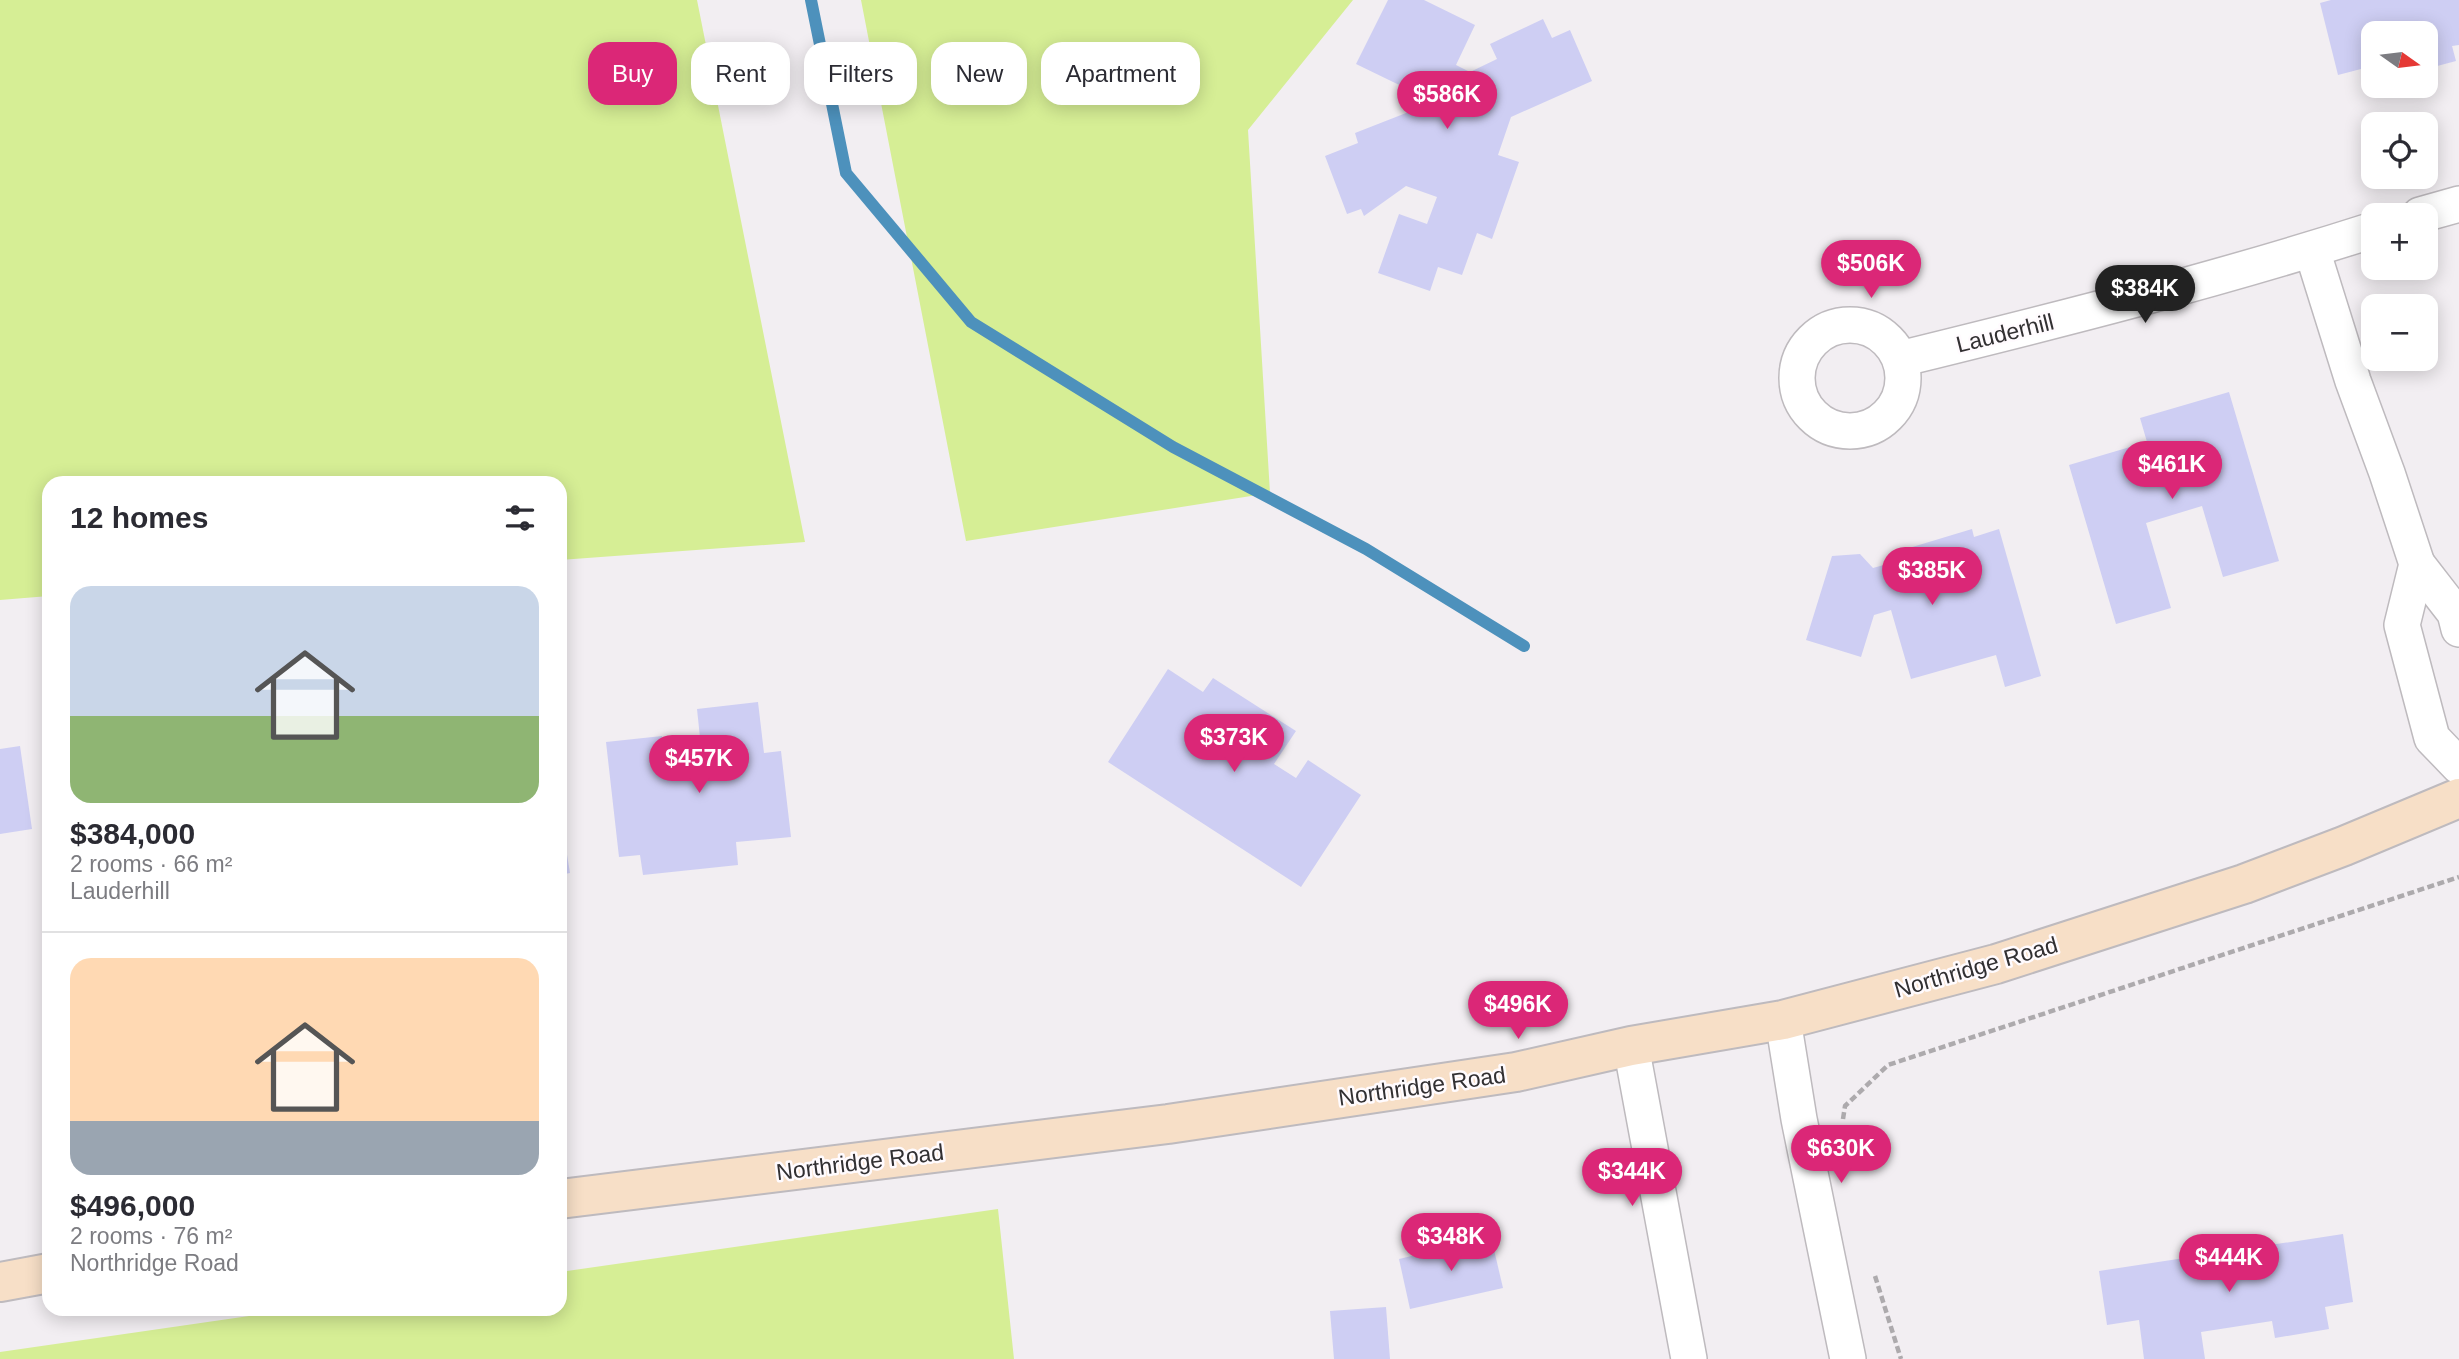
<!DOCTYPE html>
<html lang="en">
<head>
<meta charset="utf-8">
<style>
  :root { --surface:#fff; --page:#f7f7f7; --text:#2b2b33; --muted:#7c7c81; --line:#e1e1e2; --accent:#db2777 }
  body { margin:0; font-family:Arial,sans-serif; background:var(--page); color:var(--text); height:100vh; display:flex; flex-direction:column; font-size:26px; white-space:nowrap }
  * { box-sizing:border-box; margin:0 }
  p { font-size:23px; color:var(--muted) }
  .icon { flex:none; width:38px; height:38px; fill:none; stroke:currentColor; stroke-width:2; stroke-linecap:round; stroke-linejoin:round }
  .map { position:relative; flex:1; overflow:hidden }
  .side { position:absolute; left:42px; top:476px; width:525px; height:840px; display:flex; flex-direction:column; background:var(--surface); border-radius:21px; box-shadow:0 4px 18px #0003 }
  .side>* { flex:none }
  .guide { position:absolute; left:588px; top:42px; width:665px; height:63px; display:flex; gap:14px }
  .needle { width:46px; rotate:104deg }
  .controls { position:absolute; left:2361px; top:21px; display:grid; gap:14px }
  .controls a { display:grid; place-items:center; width:77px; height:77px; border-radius:14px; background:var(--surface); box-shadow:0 4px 18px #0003; font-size:35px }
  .price { position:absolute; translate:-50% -60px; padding:0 16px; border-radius:24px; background:var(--accent); color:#fff; font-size:23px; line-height:46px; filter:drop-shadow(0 2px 4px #0008) }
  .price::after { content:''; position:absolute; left:50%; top:42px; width:21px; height:16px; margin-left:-10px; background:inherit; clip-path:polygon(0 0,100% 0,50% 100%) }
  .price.selected { background:#222; color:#fff }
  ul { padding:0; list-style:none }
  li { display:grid; align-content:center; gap:14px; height:371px; padding:0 28px }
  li+li { border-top:2px solid var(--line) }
  li span { display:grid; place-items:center; height:217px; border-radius:21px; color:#555 }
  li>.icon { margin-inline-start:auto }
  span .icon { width:126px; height:126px; fill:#fffc; stroke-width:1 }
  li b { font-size:30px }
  h2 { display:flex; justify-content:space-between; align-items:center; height:84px; padding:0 28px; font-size:30px }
  .pill { padding:0 24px; border-radius:21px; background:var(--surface); box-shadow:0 4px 18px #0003; font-size:24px; line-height:63px }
  .pill.selected { background:var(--accent); color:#fff }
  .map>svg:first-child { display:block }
  .green { fill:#d6ee95 }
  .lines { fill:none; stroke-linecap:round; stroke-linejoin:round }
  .stream { stroke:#4d91bc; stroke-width:12 }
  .building { fill:#cecef3 }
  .street-casing { stroke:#bebabe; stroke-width:38 }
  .secondary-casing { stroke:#bebabe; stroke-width:42 }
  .path { stroke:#adaaad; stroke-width:4.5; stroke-dasharray:7 3.5; stroke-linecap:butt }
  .street { stroke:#fff; stroke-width:35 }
  .secondary { stroke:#f7dfc7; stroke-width:38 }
  .labels { text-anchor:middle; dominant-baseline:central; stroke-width:5; stroke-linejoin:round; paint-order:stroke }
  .street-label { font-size:23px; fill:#323032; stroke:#fffbfe }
</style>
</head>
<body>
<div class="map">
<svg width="2459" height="1359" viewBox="0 0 2459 1359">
  <rect width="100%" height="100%" fill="#f2eef2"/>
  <!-- green -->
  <g class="green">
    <path d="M 0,0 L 697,0 L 805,542 L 560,560 L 560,483 L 49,483 L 49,596 L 0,600 Z"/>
    <path d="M 861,0 L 1353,0 L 1248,130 L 1270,493 L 966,541 Z"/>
    <path d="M 998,1209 L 1014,1359 L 0,1359 L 0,1352 L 298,1309 L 560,1309 L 560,1272 Z"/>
  </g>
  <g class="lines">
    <!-- stream -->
    <path class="stream" d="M 811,0 L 846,173 L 971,322 L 1173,447 L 1366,549 L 1524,646"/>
  </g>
  <!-- building -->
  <g class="building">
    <path d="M 1388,0 L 1424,0 L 1475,25 L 1456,65 L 1470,72 L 1497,59 L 1490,44 L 1543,19 L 1552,38 L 1570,30 L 1592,81 L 1511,117 L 1498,155 L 1519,162 L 1492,239 L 1477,233 L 1462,275 L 1438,267 L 1430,291 L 1378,273 L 1399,214 L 1427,224 L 1437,197 L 1406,186 L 1364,216 L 1361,209 L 1347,214 L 1325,156 L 1358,143 L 1355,133 L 1424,106 L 1424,97 L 1356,64 Z"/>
    <path d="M 2331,0 L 2459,0 L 2459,45 L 2452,46 L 2456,61 L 2426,69 L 2426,33 L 2373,33 L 2373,82 L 2364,84 L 2361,69 L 2338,75 L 2320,3 Z"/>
    <path d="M 2229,392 L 2279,561 L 2223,577 L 2202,506 L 2146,523 L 2171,608 L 2116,624 L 2069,465 L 2147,442 L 2140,418 Z"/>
    <path d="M 1972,529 L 1974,537 L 1999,529 L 2041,676 L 2005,687 L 1996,655 L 1911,679 L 1891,610 L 1874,615 L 1861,657 L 1806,640 L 1832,556 L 1860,554 L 1873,568 L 1912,557 L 1909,548 Z"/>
    <path d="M 1168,669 L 1203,692 L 1213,678 L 1296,731 L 1274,764 L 1296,778 L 1308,760 L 1361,795 L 1301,887 L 1108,762 Z"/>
    <path d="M 758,702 L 764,753 L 781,751 L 791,837 L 736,842 L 738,865 L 643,875 L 640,855 L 619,857 L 606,742 L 662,736 L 666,770 L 703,766 L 697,709 Z"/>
    <path d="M 20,746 L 32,829 L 0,834 L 0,749 Z"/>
    <path d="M 561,818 L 570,873 L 560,875 L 560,819 Z"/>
    <path d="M 2343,1234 L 2353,1302 L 2325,1307 L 2329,1329 L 2275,1338 L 2272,1321 L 2201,1332 L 2205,1359 L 2144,1359 L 2139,1320 L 2107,1325 L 2099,1271 Z"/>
    <path d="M 1491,1237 L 1503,1288 L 1410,1309 L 1399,1259 Z"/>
    <path d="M 1386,1307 L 1390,1359 L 1334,1359 L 1330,1311 Z"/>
  </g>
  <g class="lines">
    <!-- street casing -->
    <g class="street-casing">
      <g id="street">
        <path d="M 2420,215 L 2459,204"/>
        <path d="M 2312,250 L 2353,381 L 2387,473 L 2417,564 L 2402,625 L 2432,738 L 2459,766"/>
        <circle cx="1850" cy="378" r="53"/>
        <path d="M 1900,359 C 2059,320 2217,280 2373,230"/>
        <path d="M 2417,564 L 2455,613 L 2459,629"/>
        <path d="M 1783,1020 L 1799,1119 L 1848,1359"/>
        <path d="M 1631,1046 L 1689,1359"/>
      </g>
    </g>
    <!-- secondary casing -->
    <g class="secondary-casing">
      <g id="secondary">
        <path d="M 560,1199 L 1168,1124 L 1516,1072 L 1631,1046 L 1783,1020 L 1996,964 L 2244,884 L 2344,846 L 2459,798"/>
        <path d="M 0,1282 L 49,1273"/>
      </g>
    </g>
    <!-- path -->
    <g class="path">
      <path d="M 1843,1119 L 1845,1106 L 1888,1065 L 2459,877"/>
      <path d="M 1875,1276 L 1901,1359"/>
    </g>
    <!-- street -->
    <use href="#street" class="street"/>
    <!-- secondary -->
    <use href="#secondary" class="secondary"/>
  </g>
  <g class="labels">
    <!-- street labels -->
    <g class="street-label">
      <text transform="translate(2005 333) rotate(-14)">Lauderhill</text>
      <text transform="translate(1976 967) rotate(-16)">Northridge Road</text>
      <text transform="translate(1422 1086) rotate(-8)">Northridge Road</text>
      <text transform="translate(860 1162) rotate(-7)">Northridge Road</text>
    </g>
  </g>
</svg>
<div class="controls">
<a><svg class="needle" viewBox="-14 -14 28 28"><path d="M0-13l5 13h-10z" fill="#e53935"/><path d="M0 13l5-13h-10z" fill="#7c7c81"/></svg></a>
<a><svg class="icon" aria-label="locate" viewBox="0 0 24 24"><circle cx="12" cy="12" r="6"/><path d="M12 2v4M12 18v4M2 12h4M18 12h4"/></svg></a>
<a>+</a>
<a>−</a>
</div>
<b class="price" style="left:1447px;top:131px">$586K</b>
<b class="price" style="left:1871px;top:300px">$506K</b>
<b class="price selected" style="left:2145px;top:325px">$384K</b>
<b class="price" style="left:2172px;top:501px">$461K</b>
<b class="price" style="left:1932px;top:607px">$385K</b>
<b class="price" style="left:1234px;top:774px">$373K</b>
<b class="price" style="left:699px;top:795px">$457K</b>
<b class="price" style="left:1518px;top:1041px">$496K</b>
<b class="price" style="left:1841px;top:1185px">$630K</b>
<b class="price" style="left:1632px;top:1208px">$344K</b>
<b class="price" style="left:1451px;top:1273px">$348K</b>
<b class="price" style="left:2229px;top:1294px">$444K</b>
<div class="guide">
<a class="pill selected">Buy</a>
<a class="pill">Rent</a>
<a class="pill">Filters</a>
<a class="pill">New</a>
<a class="pill">Apartment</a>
</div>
<section class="side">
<h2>12 homes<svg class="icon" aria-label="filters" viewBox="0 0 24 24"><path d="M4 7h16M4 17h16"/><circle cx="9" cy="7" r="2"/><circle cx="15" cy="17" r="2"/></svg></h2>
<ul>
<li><span style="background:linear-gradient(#c9d6e8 60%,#8fb573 0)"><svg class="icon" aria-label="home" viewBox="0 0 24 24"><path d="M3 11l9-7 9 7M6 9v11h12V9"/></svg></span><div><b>$384,000</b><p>2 rooms · 66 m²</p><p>Lauderhill</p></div></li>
<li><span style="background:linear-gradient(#ffd9b3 75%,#9aa5b1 0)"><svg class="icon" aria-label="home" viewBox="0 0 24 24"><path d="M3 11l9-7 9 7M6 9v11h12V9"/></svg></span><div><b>$496,000</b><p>2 rooms · 76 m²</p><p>Northridge Road</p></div></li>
</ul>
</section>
</div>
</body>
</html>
